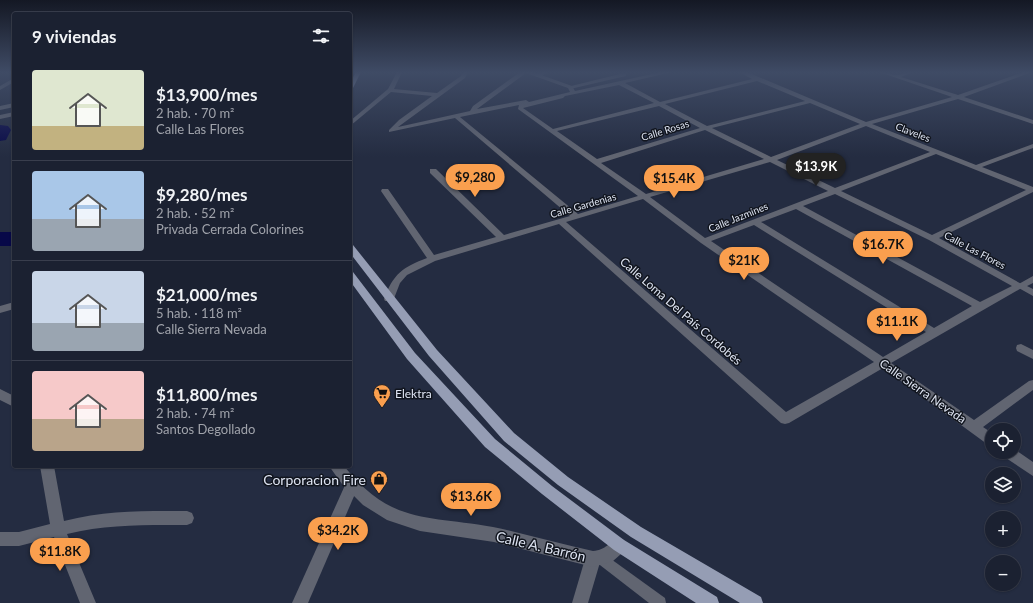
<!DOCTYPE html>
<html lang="es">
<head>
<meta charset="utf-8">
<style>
  :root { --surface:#1b2131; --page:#282e3d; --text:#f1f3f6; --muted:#a0a3ab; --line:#393e4d; --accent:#fa9f4e }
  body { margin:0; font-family:Lato,sans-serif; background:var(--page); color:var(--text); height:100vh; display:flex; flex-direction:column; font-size:15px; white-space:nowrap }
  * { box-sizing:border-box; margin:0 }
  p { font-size:13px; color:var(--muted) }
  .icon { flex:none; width:22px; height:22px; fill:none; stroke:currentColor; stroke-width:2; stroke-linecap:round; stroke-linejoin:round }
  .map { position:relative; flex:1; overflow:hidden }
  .side { position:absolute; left:12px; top:12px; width:340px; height:456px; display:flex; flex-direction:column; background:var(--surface); border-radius:4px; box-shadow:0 1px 3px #0004,0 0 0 1px var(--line) }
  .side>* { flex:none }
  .buttons { position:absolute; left:985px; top:423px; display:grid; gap:8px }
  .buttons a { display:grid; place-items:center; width:36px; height:36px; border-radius:50%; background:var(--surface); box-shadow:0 1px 3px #0004,0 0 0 1px var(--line); font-size:20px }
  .price { position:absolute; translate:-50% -34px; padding:0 9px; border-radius:14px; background:var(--accent); color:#111; font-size:13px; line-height:26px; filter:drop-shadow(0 1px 2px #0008) }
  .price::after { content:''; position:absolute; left:50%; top:24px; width:12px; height:9px; margin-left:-6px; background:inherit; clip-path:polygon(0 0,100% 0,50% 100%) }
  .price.current { background:#222; color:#fff }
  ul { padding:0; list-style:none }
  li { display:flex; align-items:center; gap:12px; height:100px; padding:0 20px }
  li+li { border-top:1px solid var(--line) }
  li span { display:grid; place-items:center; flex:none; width:112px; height:80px; border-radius:4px; color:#555 }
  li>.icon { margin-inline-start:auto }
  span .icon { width:48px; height:48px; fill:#fffc; stroke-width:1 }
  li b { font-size:17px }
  h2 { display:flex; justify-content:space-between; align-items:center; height:48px; padding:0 20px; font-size:17px }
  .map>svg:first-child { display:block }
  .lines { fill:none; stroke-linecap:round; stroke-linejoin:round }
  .river { fill:#070848; fill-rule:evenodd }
  .service { fill:#616571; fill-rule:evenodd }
  .pedestrian { fill:#616571; fill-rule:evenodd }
  .minor { fill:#616571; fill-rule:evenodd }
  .tertiary { fill:#616571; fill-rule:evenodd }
  .primary { fill:#959db4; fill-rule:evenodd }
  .labels { text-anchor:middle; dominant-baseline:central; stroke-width:3; stroke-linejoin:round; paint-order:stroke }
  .far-street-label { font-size:10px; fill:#dee4f2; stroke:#11151e }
  .street-label { font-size:12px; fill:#dee4f2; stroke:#11151e }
  .poi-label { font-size:12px; fill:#dee4f2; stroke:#11151e; text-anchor:start }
  .near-poi-label { font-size:14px; fill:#dee4f2; stroke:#11151e; text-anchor:end }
  .near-street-label { font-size:14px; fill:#dee4f2; stroke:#11151e }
</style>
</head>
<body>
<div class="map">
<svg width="1033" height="603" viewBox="0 0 1033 603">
  <rect width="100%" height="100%" fill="#242c41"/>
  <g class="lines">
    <!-- river -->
    <g class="river">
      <path d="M 0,125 L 8,126 L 11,130 L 6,140 L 0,141 Z"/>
      <rect x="0" y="232" width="14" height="14"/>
    </g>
    <!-- service -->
    <path class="service" d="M 600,552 L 604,554 L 665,598 L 666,603 L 649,603 L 596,562 L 594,558 L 596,554 Z"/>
    <!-- pedestrian -->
    <g class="pedestrian">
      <path d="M 541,72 L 548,72 L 540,77 L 536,77 L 536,75 Z"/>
      <path d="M 624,73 L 626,74 L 626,76 L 570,89 L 567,87 Z"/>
      <path d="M 14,112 L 14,116 L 0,119 L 0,115 Z"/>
    </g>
    <!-- minor -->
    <g class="minor">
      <path d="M 397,72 L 402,72 L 394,89 L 437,93 L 461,76 L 463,72 L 468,72 L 465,78 L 398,127 L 470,111 L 473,106 L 520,72 L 533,72 L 572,86 L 575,91 L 661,72 L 672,72 L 625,83 L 660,102 L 752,79 L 739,72 L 747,72 L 866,122 L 952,97 L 879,72 C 885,72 891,75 896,75 C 902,75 907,72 913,72 L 901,77 L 958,95 L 1024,72 L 1032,72 L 964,97 L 1033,120 L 1033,124 L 958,99 L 872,124 L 976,165 L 1033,144 L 1033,148 L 982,167 L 1033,187 L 1033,192 L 939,238 L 1025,286 L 891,363 L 974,420 L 1029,381 L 1033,380 L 1033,390 L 983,427 L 992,433 L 992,445 L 987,444 L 883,368 L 789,423 L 785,424 L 781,423 L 559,224 L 435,261 L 407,275 L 400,283 L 393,301 L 385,301 L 384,299 C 393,274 403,267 427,258 L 381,191 L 382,189 L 388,189 L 434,255 L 496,237 L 430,173 L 430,169 L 436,169 L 504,235 L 570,216 L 455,118 L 389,132 L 389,130 L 399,120 L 432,96 L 391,92 L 350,126 L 350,121 L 388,89 ZM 526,73 L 568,88 L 570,92 L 529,102 L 526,100 L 477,109 ZM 757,81 L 805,101 L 707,126 L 665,104 ZM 619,85 L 654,103 L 553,129 L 523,108 L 563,98 L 565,96 ZM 810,103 L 860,124 L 771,157 L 712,128 ZM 519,105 L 518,109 L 638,196 L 578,214 L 460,117 ZM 659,106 L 700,128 L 597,159 L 557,131 ZM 866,126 L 930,152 L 835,188 L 777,160 ZM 705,130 L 764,159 L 646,194 L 601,163 ZM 936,154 L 1026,190 L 932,235 L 841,191 ZM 770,162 L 828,191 L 705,238 L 650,197 ZM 835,194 L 929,240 L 1012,286 L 980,302 L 803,206 ZM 643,199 L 701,243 L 874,362 L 786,412 L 566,222 ZM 796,209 L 972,306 L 934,328 L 761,222 ZM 754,225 L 926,332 L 883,357 L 711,241 Z"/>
      <path d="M 14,78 L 14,82 L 0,90 L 0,86 Z"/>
      <path d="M 14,103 L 14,107 L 0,110 L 0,106 Z"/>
      <path d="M 1021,344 L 1033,350 L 1033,359 L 1017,351 L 1016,348 L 1017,345 Z"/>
      <path d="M 0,389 L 14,396 L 14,407 L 0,400 Z"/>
      <path d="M 1014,449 L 1033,462 L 1033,476 L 1003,456 L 1001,452 L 1014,452 Z"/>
      <path d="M 40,466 L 54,466 L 64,521 C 107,510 143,511 187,511 L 192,513 L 194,518 L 192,523 L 187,525 C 145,525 108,524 67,534 L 96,603 L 80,603 L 54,537 L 19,546 L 0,546 L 0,532 L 19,532 L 50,524 Z"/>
      <path d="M 351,481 L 356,483 L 358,487 L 308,603 L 292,603 L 346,483 Z"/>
      <path d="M 593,551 L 598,554 L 601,559 L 588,603 L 572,603 L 585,559 L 588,554 Z"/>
    </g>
    <!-- tertiary -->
    <g class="tertiary">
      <path d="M 1033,276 L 1033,283 L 1027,286 L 1033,289 L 1033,296 L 1015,286 Z"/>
      <path d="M 14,302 L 14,309 L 0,313 L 0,306 Z"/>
      <path d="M 329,466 L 344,466 C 391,525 427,515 493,527 C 526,534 559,544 593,551 C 607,550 608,542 619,538 L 624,540 L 626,545 L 621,554 L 613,561 L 593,567 L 494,542 L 420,531 L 387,520 L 363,505 L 342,484 Z"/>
    </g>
    <!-- primary -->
    <g class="primary">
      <path d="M 356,72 L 361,72 L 353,88 L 350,90 L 350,83 Z"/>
      <path d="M 350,244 L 353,245 L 437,350 L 514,433 L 568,477 L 641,527 L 761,597 L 763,603 L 740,603 L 631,537 L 558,485 L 504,441 L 429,356 L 350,253 Z"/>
      <path d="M 350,271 L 353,272 L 415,353 L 495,439 L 552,486 L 624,540 L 717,597 L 719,603 L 696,603 L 614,550 L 542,494 L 485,447 L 407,359 L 350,281 Z"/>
    </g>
  </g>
  <!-- sky -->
  <linearGradient id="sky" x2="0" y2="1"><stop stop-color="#141824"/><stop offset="0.46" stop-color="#3f4b65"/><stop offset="1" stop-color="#3f4b65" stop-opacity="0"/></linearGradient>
  <rect width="1033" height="157" fill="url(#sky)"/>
  <!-- icons -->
  <defs>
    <g id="supermarket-pin" transform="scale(0.9)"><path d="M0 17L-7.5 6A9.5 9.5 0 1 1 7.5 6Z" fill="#fa9f4e" stroke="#11151e"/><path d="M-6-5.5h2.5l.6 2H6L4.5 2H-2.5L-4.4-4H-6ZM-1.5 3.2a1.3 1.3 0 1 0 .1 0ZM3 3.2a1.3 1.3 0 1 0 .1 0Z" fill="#111"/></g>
    <g id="shop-pin" transform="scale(0.9)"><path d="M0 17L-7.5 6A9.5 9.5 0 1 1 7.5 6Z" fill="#fa9f4e" stroke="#11151e"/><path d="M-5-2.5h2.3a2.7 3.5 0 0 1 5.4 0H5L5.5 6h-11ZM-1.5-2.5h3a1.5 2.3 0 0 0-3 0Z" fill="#111"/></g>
  </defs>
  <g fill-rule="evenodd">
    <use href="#supermarket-pin" x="382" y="393"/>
    <use href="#shop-pin" x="379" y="479"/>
  </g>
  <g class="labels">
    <!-- far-street labels -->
    <g class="far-street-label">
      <text transform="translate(665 130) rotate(-17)">Calle Rosas</text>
      <text transform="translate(913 132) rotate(21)">Claveles</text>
      <text transform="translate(583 205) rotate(-16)">Calle Gardenias</text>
      <text transform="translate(738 217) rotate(-22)">Calle Jazmines</text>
      <text transform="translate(975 250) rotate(28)">Calle Las Flores</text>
    </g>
    <!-- street labels -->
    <g class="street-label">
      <text transform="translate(681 311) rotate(41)">Calle Loma Del País Cordobés</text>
      <text transform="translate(923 391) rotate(35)">Calle Sierra Nevada</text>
    </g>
    <!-- poi labels -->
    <g class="poi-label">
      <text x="395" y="393">Elektra</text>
    </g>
    <!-- near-poi labels -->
    <g class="near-poi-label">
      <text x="366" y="479">Corporacion Fire</text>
    </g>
    <!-- near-street labels -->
    <g class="near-street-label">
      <text transform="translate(541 546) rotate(13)">Calle A. Barrón</text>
    </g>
  </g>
</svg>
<div class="buttons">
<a><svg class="icon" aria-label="locate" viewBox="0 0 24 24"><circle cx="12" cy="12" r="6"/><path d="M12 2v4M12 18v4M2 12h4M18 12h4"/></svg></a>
<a><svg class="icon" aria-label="layers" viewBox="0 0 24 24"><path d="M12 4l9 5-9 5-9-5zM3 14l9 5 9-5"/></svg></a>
<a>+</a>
<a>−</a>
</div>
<b class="price current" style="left:816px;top:187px">$13.9K</b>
<b class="price" style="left:475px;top:198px">$9,280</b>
<b class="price" style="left:674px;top:199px">$15.4K</b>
<b class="price" style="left:883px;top:265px">$16.7K</b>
<b class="price" style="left:744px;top:281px">$21K</b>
<b class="price" style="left:897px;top:342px">$11.1K</b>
<b class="price" style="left:471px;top:517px">$13.6K</b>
<b class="price" style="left:338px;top:551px">$34.2K</b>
<b class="price" style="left:60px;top:572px">$11.8K</b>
<section class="side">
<h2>9 viviendas<svg class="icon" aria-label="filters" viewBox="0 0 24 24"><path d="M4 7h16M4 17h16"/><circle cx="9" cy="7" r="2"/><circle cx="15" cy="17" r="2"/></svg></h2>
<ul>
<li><span style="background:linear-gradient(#dfe7d0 70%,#c2b280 0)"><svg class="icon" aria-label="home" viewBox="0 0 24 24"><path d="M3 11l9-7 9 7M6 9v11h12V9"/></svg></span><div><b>$13,900/mes</b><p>2 hab. · 70 m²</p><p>Calle Las Flores</p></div></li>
<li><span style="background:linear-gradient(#a9c7e8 60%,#9aa5b1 0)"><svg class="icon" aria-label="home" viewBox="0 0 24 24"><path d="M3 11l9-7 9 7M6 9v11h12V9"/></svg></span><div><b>$9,280/mes</b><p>2 hab. · 52 m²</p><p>Privada Cerrada Colorines</p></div></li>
<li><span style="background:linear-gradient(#c9d6e8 65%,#9aa5b1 0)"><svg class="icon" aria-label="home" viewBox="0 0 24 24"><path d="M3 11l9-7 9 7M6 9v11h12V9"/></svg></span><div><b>$21,000/mes</b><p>5 hab. · 118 m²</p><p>Calle Sierra Nevada</p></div></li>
<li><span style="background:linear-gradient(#f6c9c9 60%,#b9a48a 0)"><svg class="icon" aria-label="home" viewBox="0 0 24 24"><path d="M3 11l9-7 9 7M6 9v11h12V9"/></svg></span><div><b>$11,800/mes</b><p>2 hab. · 74 m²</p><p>Santos Degollado</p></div></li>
</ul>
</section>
</div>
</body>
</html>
